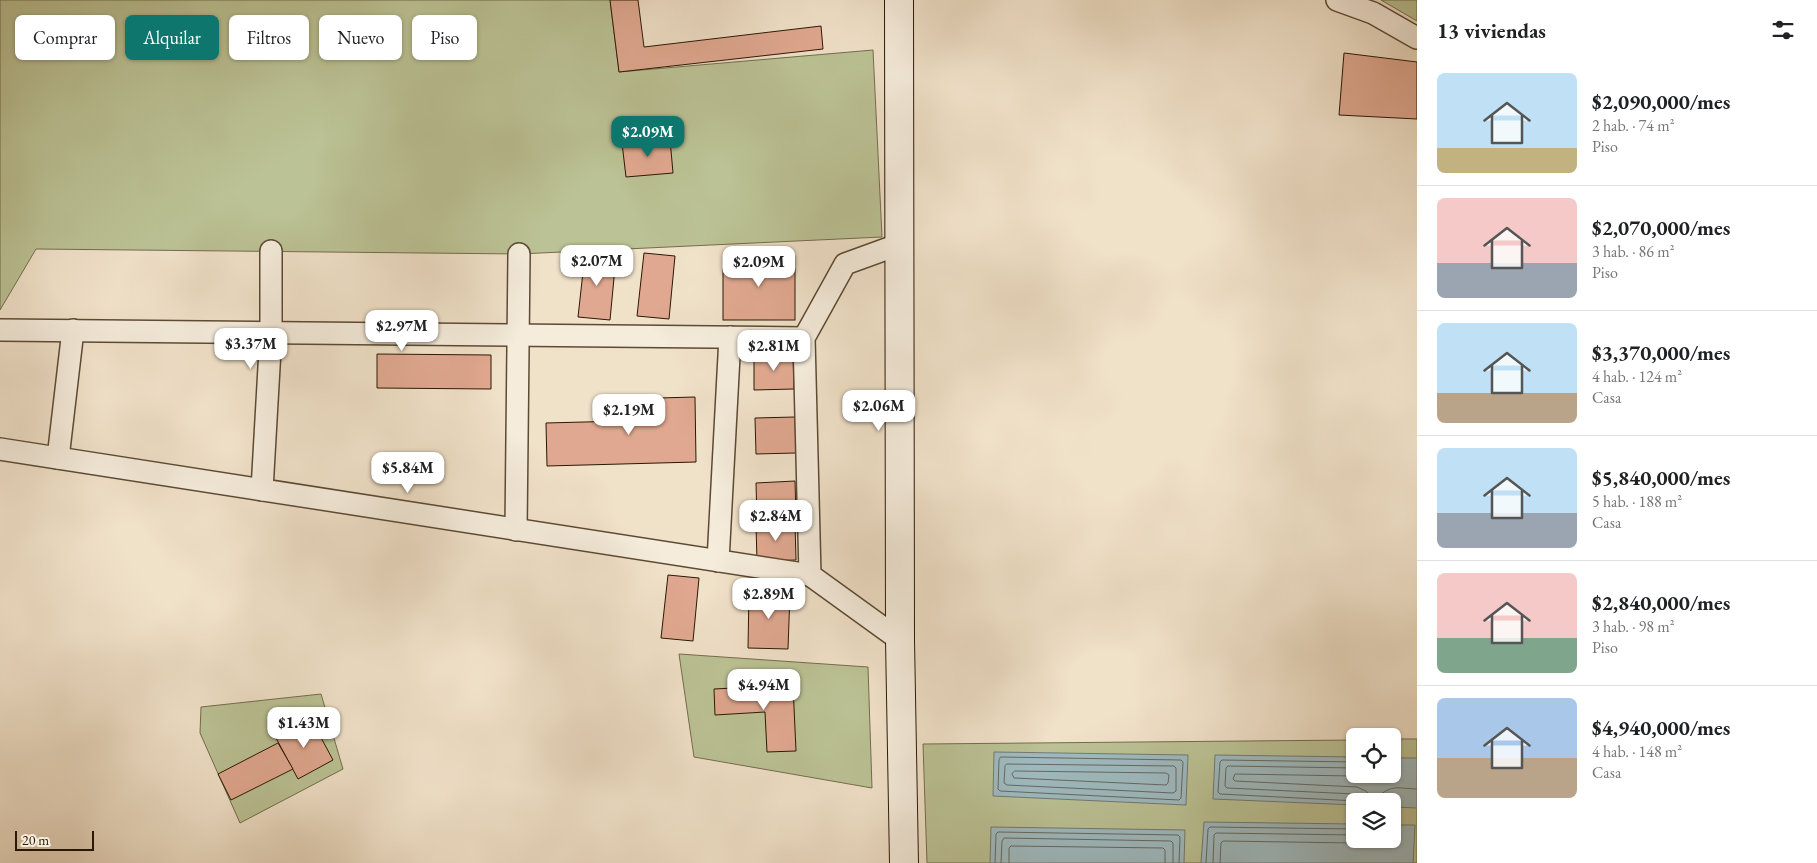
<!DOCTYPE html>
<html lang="es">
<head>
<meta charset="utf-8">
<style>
  :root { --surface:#fff; --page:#f6f6f6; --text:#202124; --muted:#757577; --line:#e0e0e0; --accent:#0f766e }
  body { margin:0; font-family:"EB Garamond",serif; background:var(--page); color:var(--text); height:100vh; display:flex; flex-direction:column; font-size:19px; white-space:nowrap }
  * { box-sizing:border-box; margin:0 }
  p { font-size:16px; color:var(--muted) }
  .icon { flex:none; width:28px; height:28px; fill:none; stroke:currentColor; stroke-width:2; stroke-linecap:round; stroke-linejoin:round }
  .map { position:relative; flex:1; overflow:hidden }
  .drawer { display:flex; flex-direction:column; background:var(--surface); width:400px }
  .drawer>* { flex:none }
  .top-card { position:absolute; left:15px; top:15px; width:475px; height:45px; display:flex; gap:10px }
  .controls { position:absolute; left:1346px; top:728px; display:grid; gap:10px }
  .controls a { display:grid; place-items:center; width:55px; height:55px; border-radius:8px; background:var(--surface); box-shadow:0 1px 4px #0004; font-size:25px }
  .scale { position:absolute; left:15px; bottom:12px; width:79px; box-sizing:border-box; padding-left:5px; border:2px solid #2b1803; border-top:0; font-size:14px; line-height:18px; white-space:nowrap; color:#2b1803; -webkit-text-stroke:4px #f5ecdc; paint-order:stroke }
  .price { position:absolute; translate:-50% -42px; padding:0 11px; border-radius:10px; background:#fff; color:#222; font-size:16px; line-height:32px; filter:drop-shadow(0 1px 2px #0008) }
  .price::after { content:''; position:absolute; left:50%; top:30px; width:15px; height:11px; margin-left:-8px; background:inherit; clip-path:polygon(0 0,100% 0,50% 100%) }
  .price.on { background:var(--accent); color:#fff }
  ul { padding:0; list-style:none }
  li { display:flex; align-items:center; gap:15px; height:125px; padding:0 20px }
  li+li { border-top:1px solid var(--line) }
  li span { display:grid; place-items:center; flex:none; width:140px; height:100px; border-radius:8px; color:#555 }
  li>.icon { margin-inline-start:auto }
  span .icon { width:60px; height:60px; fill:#fffc; stroke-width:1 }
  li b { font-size:21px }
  h2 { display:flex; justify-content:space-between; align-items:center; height:60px; padding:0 20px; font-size:21px }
  .chip { padding:0 18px; border-radius:8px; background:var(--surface); box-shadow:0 1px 4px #0004; font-size:18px; line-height:45px }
  .chip.on { background:var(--accent); color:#fff }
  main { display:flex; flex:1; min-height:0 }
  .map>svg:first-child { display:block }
  .green { fill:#bbc295; stroke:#736d4c; fill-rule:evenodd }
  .water { fill:#9fbbc1; stroke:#717a75 }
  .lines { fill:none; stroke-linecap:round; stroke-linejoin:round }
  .shore { stroke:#656a62; stroke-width:1 }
  .building { fill:#e0a890; stroke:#2b1803 }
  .minor-casing { stroke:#5c4a34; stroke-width:24 }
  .secondary-casing { stroke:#2b1803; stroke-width:30 }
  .minor { stroke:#f5ecdc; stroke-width:21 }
  .secondary { stroke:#f5ecdc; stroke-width:28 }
</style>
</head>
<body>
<main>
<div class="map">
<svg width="1417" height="863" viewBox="0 0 1417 863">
  <rect width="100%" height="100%" fill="#f0e1c9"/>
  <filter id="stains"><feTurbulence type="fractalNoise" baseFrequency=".004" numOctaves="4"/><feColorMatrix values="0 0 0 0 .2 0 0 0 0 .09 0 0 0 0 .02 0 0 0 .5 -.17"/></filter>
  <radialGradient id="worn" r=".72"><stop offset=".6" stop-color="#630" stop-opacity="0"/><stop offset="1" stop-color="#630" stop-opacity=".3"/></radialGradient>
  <!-- green -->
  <g class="green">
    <path d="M 0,0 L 610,0 L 619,72 L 873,50 L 882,237 L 519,254 L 36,249 L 0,310 Z"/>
    <path d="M 1381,0 L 1417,0 L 1417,21 Z"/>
    <path d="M 679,654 L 868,667 L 872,788 L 694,757 Z"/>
    <path d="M 321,694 L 343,769 L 240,823 L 200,733 L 201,707 Z"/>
    <path d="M 1393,739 L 1417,739 L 1417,863 L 927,863 L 923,744 L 1355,740 L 1355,774 L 1392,774 ZM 1355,801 L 1392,801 L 1392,839 L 1355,839 Z"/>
  </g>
  <!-- water -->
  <g class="water">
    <path d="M 994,752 L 1188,755 L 1186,805 L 993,796 Z"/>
    <path d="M 1215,755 L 1355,757 L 1355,774 L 1392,774 L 1393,758 L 1417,758 L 1417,808 L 1393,807 L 1392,801 L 1355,801 L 1355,805 L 1213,799 Z"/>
    <path d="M 1204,822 L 1355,824 L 1355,839 L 1392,839 L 1393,825 L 1415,825 L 1413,863 L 1201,863 Z"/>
    <path d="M 991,827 L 1185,830 L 1184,863 L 990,863 Z"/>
  </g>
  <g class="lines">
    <!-- shore -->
    <g class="shore">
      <path d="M 1001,757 L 1181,760 L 1183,762 L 1181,798 L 1179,800 L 1000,791 L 998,789 L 999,760 Z"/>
      <path d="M 1355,762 L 1222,760 L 1220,762 L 1218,792 L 1220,794 L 1357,801"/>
      <path d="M 1007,764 L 1174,766 L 1176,768 L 1176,791 L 1173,793 L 1007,785 L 1004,783 L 1005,766 Z"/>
      <path d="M 1355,768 L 1228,766 L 1226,768 L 1225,786 L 1227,788 L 1355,794 L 1361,797 L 1365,801"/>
      <path d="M 1015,771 L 1166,773 L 1169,775 L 1168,783 L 1166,785 L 1014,778 L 1012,774 Z"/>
      <path d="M 1362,774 L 1353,776 L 1235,774 L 1233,779 L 1235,781 L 1357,787 L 1366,791 L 1374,800 C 1392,784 1394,788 1417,789"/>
      <path d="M 995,863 L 996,834 L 998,832 L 1178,835 L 1180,837 L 1179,863"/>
      <path d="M 1001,863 L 1002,841 L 1004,838 L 1171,841 L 1173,843 L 1173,863"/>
      <path d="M 1009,863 L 1009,848 L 1011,846 L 1163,848 L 1165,850 L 1165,863"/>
      <path d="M 1206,863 L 1208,829 L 1210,827 L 1355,829"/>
      <path d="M 1213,863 L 1214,835 L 1216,833 L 1355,835"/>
      <path d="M 1220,863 L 1221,843 L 1223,841 L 1354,843 L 1366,839"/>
    </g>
  </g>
  <!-- building -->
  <g class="building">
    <path d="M 610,0 L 638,0 L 644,47 L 821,26 L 823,49 L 619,72 Z"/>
    <path d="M 1344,53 L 1417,62 L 1417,119 L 1339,115 Z"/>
    <path d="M 670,139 L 673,173 L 626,177 L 622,143 Z"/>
    <path d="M 644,253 L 675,256 L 669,319 L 637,316 Z"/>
    <path d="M 585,254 L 616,257 L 610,320 L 578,317 Z"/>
    <rect x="723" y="256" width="72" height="64"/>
    <path d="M 793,353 L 794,389 L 754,390 L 754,354 Z"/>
    <path d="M 377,354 L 491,355 L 491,389 L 377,388 Z"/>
    <path d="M 695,397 L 696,462 L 547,466 L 546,423 L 622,421 L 622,399 Z"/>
    <path d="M 795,417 L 796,453 L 756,454 L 755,418 Z"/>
    <path d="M 795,481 L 796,517 L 757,519 L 756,483 Z"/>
    <path d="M 795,524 L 796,560 L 757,561 L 756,525 Z"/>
    <path d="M 668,575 L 699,578 L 693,641 L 661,638 Z"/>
    <path d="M 749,591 L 790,593 L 788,649 L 748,648 Z"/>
    <path d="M 793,685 L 796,751 L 767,752 L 765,712 L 715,715 L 714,689 Z"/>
    <path d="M 311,719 L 333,760 L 298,779 L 276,738 Z"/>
    <path d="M 278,743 L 293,769 L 231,800 L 218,774 Z"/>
  </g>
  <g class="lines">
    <!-- minor casing -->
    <g class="minor-casing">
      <g id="minor">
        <path d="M 1337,0 L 1373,13 L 1417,38"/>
        <path d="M 0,330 L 804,338"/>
        <path d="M 0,449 L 810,575"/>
        <path d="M 58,458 L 73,330"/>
        <path d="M 262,490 L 271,332 L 271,251"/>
        <path d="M 516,530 L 519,254"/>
        <path d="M 718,561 L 730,337"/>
        <path d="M 900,640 L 810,575 L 804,338 L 845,264 L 900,244"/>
      </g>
    </g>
    <!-- secondary casing -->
    <g class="secondary-casing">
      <path id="secondary" d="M 899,0 L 900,640 L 904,863"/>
    </g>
    <!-- minor -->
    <use href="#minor" class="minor"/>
    <!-- secondary -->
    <use href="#secondary" class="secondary"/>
  </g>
  <rect width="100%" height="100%" filter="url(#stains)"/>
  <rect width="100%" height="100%" fill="url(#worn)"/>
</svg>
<div class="controls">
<a><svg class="icon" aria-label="locate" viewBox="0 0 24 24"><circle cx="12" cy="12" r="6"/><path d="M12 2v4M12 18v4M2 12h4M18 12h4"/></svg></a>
<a><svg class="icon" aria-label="layers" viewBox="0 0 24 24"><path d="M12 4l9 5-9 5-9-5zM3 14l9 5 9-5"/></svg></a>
</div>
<div class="scale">20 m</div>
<b class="price on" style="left:648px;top:158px">$2.09M</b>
<b class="price" style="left:597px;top:287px">$2.07M</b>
<b class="price" style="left:759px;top:288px">$2.09M</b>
<b class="price" style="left:402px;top:352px">$2.97M</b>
<b class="price" style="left:251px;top:370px">$3.37M</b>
<b class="price" style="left:774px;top:372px">$2.81M</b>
<b class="price" style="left:879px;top:432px">$2.06M</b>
<b class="price" style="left:629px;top:436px">$2.19M</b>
<b class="price" style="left:408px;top:494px">$5.84M</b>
<b class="price" style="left:776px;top:542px">$2.84M</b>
<b class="price" style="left:769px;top:620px">$2.89M</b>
<b class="price" style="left:764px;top:711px">$4.94M</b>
<b class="price" style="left:304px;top:749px">$1.43M</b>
<div class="top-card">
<a class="chip">Comprar</a>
<a class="chip on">Alquilar</a>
<a class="chip">Filtros</a>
<a class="chip">Nuevo</a>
<a class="chip">Piso</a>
</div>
</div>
<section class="drawer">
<h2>13 viviendas<svg class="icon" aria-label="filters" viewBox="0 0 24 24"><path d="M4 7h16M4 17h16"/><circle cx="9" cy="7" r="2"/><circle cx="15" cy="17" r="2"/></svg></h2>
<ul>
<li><span style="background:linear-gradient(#bfe0f5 75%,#c2b280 0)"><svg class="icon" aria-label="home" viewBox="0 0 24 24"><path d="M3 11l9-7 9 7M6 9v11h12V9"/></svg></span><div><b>$2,090,000/mes</b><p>2 hab. · 74 m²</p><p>Piso</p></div></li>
<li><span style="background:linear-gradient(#f6c9c9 65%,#9aa5b1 0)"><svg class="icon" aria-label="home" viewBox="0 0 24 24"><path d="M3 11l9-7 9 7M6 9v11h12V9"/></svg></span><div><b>$2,070,000/mes</b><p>3 hab. · 86 m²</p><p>Piso</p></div></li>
<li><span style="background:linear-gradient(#bfe0f5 70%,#b9a48a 0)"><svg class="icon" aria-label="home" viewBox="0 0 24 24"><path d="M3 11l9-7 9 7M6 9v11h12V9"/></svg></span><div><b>$3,370,000/mes</b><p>4 hab. · 124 m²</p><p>Casa</p></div></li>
<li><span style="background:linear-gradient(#bfe0f5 65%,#9aa5b1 0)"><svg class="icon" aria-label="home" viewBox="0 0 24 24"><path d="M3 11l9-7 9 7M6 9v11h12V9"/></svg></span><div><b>$5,840,000/mes</b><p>5 hab. · 188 m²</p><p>Casa</p></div></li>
<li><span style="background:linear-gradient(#f6c9c9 65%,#7fa58c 0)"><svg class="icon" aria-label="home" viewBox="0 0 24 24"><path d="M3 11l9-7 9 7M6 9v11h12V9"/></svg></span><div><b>$2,840,000/mes</b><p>3 hab. · 98 m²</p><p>Piso</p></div></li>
<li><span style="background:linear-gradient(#a9c7e8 60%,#b9a48a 0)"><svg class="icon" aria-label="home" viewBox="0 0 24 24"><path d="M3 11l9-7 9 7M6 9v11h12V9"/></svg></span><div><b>$4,940,000/mes</b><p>4 hab. · 148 m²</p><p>Casa</p></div></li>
</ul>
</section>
</main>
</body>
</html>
